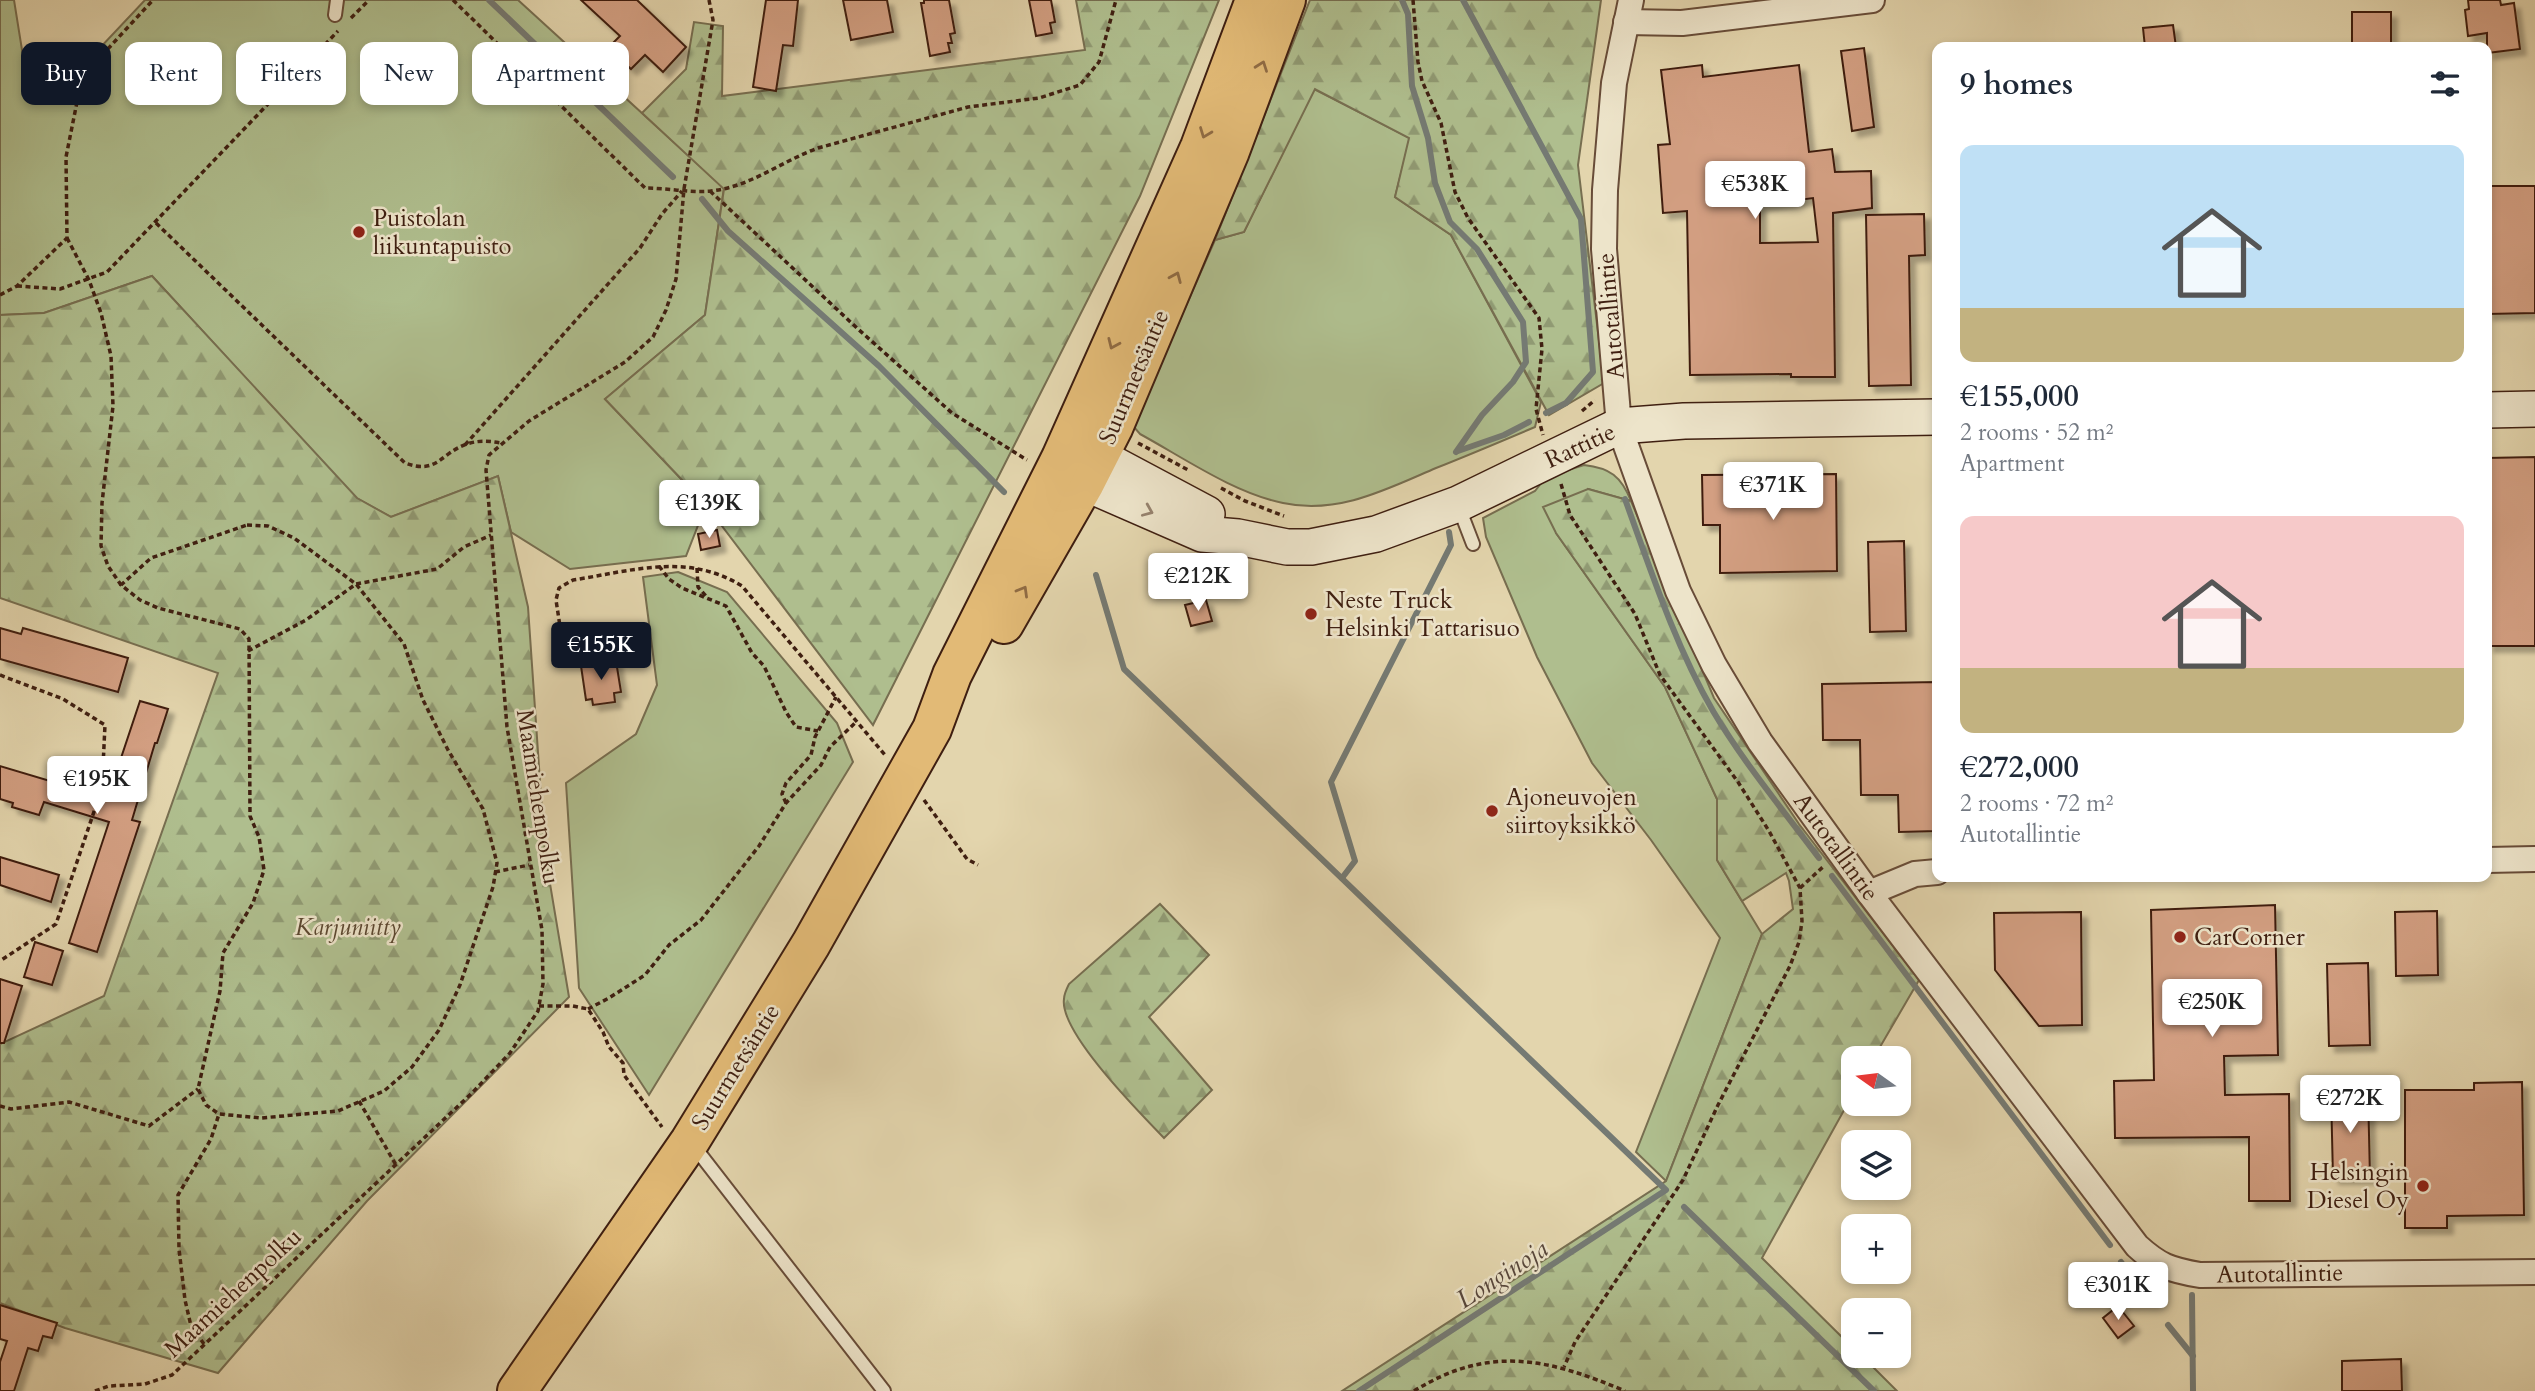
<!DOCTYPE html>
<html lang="en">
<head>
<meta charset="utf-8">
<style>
  :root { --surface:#fff; --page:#f2f2f3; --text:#1f2937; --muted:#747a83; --accent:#111827 }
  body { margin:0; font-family:Cardo,serif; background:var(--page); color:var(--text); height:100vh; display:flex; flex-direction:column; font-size:26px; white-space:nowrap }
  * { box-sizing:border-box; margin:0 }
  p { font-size:23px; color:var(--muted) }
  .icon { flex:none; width:38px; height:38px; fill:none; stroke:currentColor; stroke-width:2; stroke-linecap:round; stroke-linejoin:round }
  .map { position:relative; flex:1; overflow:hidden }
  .side { position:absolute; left:1932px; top:42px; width:560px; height:840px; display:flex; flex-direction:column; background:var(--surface); border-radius:14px; box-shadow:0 4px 10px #0003 }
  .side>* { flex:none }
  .guide { position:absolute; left:21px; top:42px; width:665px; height:63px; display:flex; gap:14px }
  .needle { width:46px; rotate:284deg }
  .buttons { position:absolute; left:1841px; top:1046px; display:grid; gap:14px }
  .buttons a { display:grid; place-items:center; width:70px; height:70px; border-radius:14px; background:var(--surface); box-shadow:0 4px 10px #0003; font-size:35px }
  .price { position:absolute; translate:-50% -60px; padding:0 16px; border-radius:7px; background:#fff; color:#222; font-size:23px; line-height:46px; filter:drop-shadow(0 2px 4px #0008) }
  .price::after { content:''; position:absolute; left:50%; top:42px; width:21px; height:16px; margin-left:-10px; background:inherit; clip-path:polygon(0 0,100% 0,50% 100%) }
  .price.active { background:var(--accent); color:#fff }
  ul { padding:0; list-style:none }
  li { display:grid; align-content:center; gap:14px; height:371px; padding:0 28px }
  li span { display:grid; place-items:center; height:217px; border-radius:14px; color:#555 }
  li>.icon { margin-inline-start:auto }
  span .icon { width:126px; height:126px; fill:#fffc; stroke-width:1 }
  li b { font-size:30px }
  h2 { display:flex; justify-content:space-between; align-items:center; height:84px; padding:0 28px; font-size:30px }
  .pill { padding:0 24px; border-radius:14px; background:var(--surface); box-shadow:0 4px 10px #0003; font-size:24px; line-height:63px }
  .pill.active { background:var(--accent); color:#fff }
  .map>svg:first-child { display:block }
  .green { fill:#afbe8e; stroke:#776e50; stroke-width:2 }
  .forest { fill:url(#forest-firs); stroke:#776e50; stroke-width:2 }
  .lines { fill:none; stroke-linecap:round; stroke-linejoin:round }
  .stream { stroke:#757a73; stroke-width:6 }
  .building { fill:#d39f82; stroke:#3f1f11; stroke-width:2; fill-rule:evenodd; filter:url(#shadow) }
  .lane-casing { stroke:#684c38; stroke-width:16 }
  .street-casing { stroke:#684c38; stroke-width:28 }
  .secondary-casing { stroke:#3f1f11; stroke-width:38 }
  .primary-casing { stroke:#3f1f11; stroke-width:42 }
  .path { stroke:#3f1f11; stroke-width:3.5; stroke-dasharray:5 3.5; stroke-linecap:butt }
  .lane { stroke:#ede4ca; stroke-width:12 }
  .street { stroke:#ede4ca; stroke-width:24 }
  .secondary { stroke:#ede4ca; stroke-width:35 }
  .primary { stroke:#e2ba76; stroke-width:38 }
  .oneway { stroke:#906c44 }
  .oneway2 { stroke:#96826e }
  .poi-dot { fill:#8f2418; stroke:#ede4ca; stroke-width:2.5 }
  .labels { text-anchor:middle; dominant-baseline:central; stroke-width:5; stroke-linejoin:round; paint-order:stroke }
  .poi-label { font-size:24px; fill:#3f1f11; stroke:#ede4ca; text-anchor:start }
  .street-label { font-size:24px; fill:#3f1f11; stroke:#ede4ca }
  .park-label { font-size:24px; font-style:italic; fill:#5b4730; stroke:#ede4ca }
  .water-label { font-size:26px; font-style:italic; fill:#56453a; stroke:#ede4ca }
</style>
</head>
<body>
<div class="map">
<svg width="2535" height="1391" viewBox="0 0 2535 1391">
  <defs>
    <pattern id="forest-firs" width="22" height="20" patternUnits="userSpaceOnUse" patternTransform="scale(1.75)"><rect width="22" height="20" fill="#afbe8e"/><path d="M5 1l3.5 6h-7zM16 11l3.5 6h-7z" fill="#909a73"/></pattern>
    <filter id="shadow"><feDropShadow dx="6" dy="6" stdDeviation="2" flood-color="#0004"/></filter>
  </defs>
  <rect width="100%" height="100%" fill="#e3d5ad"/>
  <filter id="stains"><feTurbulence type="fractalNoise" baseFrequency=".00286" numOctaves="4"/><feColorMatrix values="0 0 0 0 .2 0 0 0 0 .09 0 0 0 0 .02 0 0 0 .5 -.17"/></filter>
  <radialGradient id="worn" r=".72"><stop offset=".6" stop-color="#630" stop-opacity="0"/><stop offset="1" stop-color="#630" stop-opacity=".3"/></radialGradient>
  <!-- green -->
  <g class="green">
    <path d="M 0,0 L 14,0 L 30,100 L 50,101 L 145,0 L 518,0 L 724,188 L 705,315 L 605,399 L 706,505 L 686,556 L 570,569 L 511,532 L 498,476 L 391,517 L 356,498 L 152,276 L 44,313 L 0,315 Z"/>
    <path d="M 1314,89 L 1410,138 L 1395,197 L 1451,235 L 1541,402 L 1535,427 C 1502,441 1469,455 1436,468 C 1387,489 1338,515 1283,503 C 1234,493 1184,458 1140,434 L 1133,426 L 1215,240 L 1244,232 Z"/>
    <path d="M 1584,465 C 1610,468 1621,476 1631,501 L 1588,489 L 1556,533 L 1665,687 L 1717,799 L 1717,860 L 1762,934 L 1666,1181 L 1636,1152 L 1720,938 L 1651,840 L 1592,763 L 1537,657 L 1486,537 L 1483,518 L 1535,491 L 1546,477 Z"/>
    <path d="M 678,572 L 727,592 L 837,723 L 853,762 L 649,1095 L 579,988 L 566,783 L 636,734 L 657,685 L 643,577 Z"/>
  </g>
  <!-- forest -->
  <g class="forest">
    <path d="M 1076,0 L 1219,0 L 1140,196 L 873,725 L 706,505 L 605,399 L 705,315 L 724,189 L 642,113 L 686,69 L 694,22 L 723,26 L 722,96 L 1085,50 Z"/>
    <path d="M 1310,0 L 1601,0 L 1578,165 L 1604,383 L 1549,415 L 1451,235 L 1395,197 L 1409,138 L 1315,89 L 1244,232 L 1215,240 Z"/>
    <path d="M 152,276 L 357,498 L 391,517 L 498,476 L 528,607 L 545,854 L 569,997 L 367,1201 L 218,1373 L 65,1328 L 0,1303 L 0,1044 L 104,996 L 218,673 L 0,598 L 0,315 L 44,313 Z"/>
    <path d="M 1588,489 L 1631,501 L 1714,698 L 1799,824 L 1919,980 L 1873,1059 L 1853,1059 L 1853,1094 L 1762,1258 L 1853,1348 L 1853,1356 L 1862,1356 L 1897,1391 L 1342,1391 L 1666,1181 L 1762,934 L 1793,909 L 1789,881 L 1786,873 L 1742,901 L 1717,860 L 1717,799 L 1665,687 L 1556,533 L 1543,507 Z"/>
    <path d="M 1160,904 L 1209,955 L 1149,1017 L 1212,1090 L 1164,1138 C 1141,1114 1059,1032 1064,999 C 1064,994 1067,988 1069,984 Z"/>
  </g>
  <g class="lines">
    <!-- stream -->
    <g class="stream">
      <path d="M 489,0 L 673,177"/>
      <path d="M 1402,0 L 1408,14 L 1412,86 L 1428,138 L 1435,183 L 1450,222 L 1477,249 L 1523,322 L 1526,362 L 1513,382 L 1482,415 L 1456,452"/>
      <path d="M 1463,0 L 1581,219 L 1593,372 L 1566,403 L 1546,413"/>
      <path d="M 702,199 L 728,231 L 879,366 L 1004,492"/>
      <path d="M 1458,451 L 1504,435 L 1529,422"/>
      <path d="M 1625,499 C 1651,571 1675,645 1713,711 C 1744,763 1783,810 1819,858"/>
      <path d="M 1096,575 L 1124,669 L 1666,1190 L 1359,1391"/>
      <path d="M 1832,876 L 2110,1245"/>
      <path d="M 1342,878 L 1355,861 L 1331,782 L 1451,545 L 1449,532"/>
      <path d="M 1684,1207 L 1874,1391"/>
      <path d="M 2121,1262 L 2146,1296"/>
      <path d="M 2192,1295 L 2193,1391"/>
      <path d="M 2168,1325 L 2193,1356"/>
    </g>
  </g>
  <!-- building -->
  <g class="building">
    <path d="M 581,0 L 637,0 L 686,47 L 663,72 L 645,55 L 631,69 L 608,48 L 620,36 Z"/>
    <path d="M 766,0 L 798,0 L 793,46 L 783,45 L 776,91 L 753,87 Z"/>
    <path d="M 843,0 L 887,0 L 893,32 L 851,40 Z"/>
    <path d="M 924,0 L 949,0 L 955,33 L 950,34 L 952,43 L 948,43 L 950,52 L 930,56 L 921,3 L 924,3 Z"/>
    <path d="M 1029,0 L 1051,0 L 1055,22 L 1050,23 L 1052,33 L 1036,36 Z"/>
    <path d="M 2468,0 L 2500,0 L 2501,5 L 2514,3 L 2520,49 L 2487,53 L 2487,33 L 2468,36 L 2465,10 L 2469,9 Z"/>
    <rect x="2352" y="12" width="39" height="35"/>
    <path d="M 2173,25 L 2176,47 L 2145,47 L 2143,28 Z"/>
    <path d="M 1864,48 L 1874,127 L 1852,131 L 1841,51 Z"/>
    <path d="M 1702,65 L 1703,77 L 1799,65 L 1809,152 L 1832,149 L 1835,172 L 1871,171 L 1872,208 L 1833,213 L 1835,377 L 1791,377 L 1791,374 L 1690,375 L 1687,211 L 1663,213 L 1658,145 L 1670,144 L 1661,70 ZM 1813,198 L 1818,242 L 1760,243 L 1760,205 Z"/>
    <path d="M 2487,186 L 2535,186 L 2535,313 L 2487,314 Z"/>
    <path d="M 1924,214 L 1925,255 L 1909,256 L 1911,385 L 1869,386 L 1866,215 Z"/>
    <path d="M 2535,457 L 2535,646 L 2488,646 L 2487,458 Z"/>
    <path d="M 1836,474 L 1837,571 L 1720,573 L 1720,525 L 1703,525 L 1702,475 Z"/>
    <path d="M 717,530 L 720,546 L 701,550 L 698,534 Z"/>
    <path d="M 1904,541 L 1906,631 L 1870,632 L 1868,542 Z"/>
    <path d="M 1206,600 L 1212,621 L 1191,626 L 1185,605 Z"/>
    <path d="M 0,628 L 21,634 L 23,628 L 128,658 L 118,692 L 0,659 Z"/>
    <path d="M 616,661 L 621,692 L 614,693 L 615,702 L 593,705 L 592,699 L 586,700 L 581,666 Z"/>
    <path d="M 1937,682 L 1937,831 L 1899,832 L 1898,795 L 1861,795 L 1860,740 L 1823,740 L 1822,684 Z"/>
    <path d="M 140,701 L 168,709 L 157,743 L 155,743 L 132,820 L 140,822 L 97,952 L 69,943 L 109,822 L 44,802 L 39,815 L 12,807 L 13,803 L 0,799 L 0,766 L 60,784 L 64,771 L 112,785 Z"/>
    <path d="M 0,857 L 59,875 L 51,902 L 0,885 Z"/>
    <path d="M 2275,905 L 2278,1055 L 2224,1056 L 2225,1095 L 2289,1094 L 2290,1201 L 2249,1201 L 2249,1137 L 2115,1138 L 2114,1081 L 2154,1080 L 2151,910 Z"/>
    <path d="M 2437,911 L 2438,975 L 2396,976 L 2395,912 Z"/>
    <path d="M 2081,912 L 2082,1025 L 2039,1026 L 1995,970 L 1994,913 Z"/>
    <path d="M 35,942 L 63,951 L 52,985 L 24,977 Z"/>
    <path d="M 2368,963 L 2370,1045 L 2329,1046 L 2327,964 Z"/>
    <path d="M 0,979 L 22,986 L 4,1043 L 0,1043 Z"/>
    <path d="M 2522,1082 L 2524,1215 L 2447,1216 L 2447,1228 L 2405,1228 L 2405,1090 L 2474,1090 L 2474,1083 Z"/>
    <path d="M 2331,1092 L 2368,1092 L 2370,1178 L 2333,1178 Z"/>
    <path d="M 0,1305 L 57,1323 L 52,1338 L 43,1336 L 38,1351 L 28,1348 L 14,1391 L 0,1391 L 0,1362 L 7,1341 L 0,1339 Z"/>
    <path d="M 2118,1306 L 2134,1326 L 2118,1338 L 2103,1318 Z"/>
    <path d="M 2401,1359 L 2402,1391 L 2342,1391 L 2342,1361 Z"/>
  </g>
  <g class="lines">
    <!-- lane casing -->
    <g class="lane-casing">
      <g id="lane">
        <path d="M 335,15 L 337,0"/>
        <path d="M 1458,505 L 1473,544"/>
        <path d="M 693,1145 L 884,1391"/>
      </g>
    </g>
    <!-- street casing -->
    <g class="street-casing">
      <g id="street">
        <path d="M 1631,0 L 1614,83 L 1605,190 L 1604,249 L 1619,426 L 1678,591 L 1714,665 L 1760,742 L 1869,893 L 2137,1246 C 2159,1266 2170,1270 2200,1275 L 2535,1272"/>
        <path d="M 1626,22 L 1682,23 L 1872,0"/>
        <path d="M 2487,860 L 2535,859"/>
        <path d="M 1869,893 L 1915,874 L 1937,872"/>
      </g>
    </g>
    <!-- secondary casing -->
    <g class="secondary-casing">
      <g id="secondary">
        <path d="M 2487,410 L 2535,409"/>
        <path d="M 1071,457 L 1100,457 L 1207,514"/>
        <path d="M 1066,463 L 1085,483 L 1202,534 L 1238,537 L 1287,547 L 1311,547 L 1376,534 L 1458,504 L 1619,426 L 1684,421 L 1937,417"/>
      </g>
    </g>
    <!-- primary casing -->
    <g class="primary-casing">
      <g id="primary">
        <path d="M 1004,624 L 1085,483 L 1113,428 L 1230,151 L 1286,0"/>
        <path d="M 517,1391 L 690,1141 L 811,944 L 932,729 L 952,675 L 1061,458 L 1200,147 L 1255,0"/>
      </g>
    </g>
    <!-- path -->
    <g class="path">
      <path d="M 453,0 L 645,188 C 666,188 690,193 711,191 C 750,187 782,161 818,148 L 968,107 L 1039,98 L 1080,85 L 1099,62 L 1116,0"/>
      <path d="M 1413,0 L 1418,62 L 1422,81 L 1441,123 L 1455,192 L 1468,218 L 1539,318 L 1542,349 L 1536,409 L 1543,435"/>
      <path d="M 351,18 L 369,0"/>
      <path d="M 710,191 L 858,329 L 952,413 L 1027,460"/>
      <path d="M 156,223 L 405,463 C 438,475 440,453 467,444 C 479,440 489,441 501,443"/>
      <path d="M 67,238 L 89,280 L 101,313 L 111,356 L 113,406 L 102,503 L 101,546 L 108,566 L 121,585"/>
      <path d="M 17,286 L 60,289 L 107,272 L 338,31"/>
      <path d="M 0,295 L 17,286 L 67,238 L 66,157 L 82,77 L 153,0"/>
      <path d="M 1582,411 L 1595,400"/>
      <path d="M 1138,443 L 1190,471"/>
      <path d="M 465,445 L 640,248 L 662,214 L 682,191"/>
      <path d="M 1561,484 L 1570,515 L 1635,614 L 1660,675 L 1738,782 L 1769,831 L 1800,888 L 1802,921 L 1799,942 L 1790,966 L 1718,1105 L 1683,1180 L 1575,1342 L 1564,1367"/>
      <path d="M 1221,488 L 1245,501 L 1284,516"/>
      <path d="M 247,525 L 268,526 L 294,538 L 356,584 L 404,644 L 423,700 L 448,750 L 483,809 L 497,863 L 493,887 L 475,940 L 460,985 L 439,1030 L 412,1067 L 384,1091 L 338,1111 L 261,1118 L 219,1114 L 206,1105 L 198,1089 L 220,991 L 223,953 L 253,903 L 264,870 L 259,837 L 250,816 L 249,639 L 240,629 L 158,608 L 140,600 L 121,585 L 151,558 Z"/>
      <path d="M 659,566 L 669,579 L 682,588 L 726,606 L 752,653 L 764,666 L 786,712 L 796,727 L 818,731"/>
      <path d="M 697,568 L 698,587 L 706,596"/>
      <path d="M 248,651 L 306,620 L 356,584 L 437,569 L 464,547 L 491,535"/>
      <path d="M 566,666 L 556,600 L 559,588 L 573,580 C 632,571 687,552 742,586 L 885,755"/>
      <path d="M 0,675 L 63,699 L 105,725 L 102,788 L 56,924 L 0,961"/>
      <path d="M 924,800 L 967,859 L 978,865"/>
      <path d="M 786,803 L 782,794 L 786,783 L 811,755 L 815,737 L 836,697"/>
      <path d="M 495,872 L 529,865"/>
      <path d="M 1800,888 L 1824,866"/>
      <path d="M 539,1006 L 573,1006 L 588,1009 L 603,1032 L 609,1047 L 623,1063 L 624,1075 L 662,1127"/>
      <path d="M 588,1009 L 609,998 L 645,975 L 669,945 L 701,920 L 759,846 L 786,803 L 821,765 L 830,747 L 856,722"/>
      <path d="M 359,1101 L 396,1165"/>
      <path d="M 0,1106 L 11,1109 L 69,1102 L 149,1126 L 198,1089"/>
      <path d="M 204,1344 L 191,1326 L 185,1300 L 179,1249 L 178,1195 L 211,1139 L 219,1114"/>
      <path d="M 95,1391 L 109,1386 L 145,1384 L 172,1375 L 472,1093 L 510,1053 L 538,1011 L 543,984 L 542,930 L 507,727 L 486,470 L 489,455 L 529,421 L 625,362 L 653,337 L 666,310 L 676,279 L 684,189 L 713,20 L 709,0"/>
      <path d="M 1414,1391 C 1490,1344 1549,1359 1625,1391"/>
    </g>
    <!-- lane -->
    <use href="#lane" class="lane"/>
    <!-- street -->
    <use href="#street" class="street"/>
    <!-- secondary -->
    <use href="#secondary" class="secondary"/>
    <!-- primary -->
    <use href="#primary" class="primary"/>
  </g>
  <!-- one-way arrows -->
  <defs><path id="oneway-chevron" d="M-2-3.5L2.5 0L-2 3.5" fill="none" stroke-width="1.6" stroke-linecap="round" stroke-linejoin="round" transform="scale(1.75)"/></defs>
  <g class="oneway">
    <use href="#oneway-chevron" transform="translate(1262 66) rotate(-70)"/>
    <use href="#oneway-chevron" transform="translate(1205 133) rotate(111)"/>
    <use href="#oneway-chevron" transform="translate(1176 277) rotate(-67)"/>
    <use href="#oneway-chevron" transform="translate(1113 344) rotate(114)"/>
    <use href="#oneway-chevron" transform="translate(1023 591) rotate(-60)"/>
  </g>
  <use class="oneway2" href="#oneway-chevron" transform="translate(1148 511) rotate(23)"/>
  <!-- markers -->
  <g class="poi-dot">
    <circle cx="359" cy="232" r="7"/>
    <circle cx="1311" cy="614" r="7"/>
    <circle cx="1492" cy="811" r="7"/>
    <circle cx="2180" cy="937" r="7"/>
    <circle cx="2423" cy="1186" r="7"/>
  </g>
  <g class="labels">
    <!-- poi labels -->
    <g class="poi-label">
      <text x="373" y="218">Puistolan<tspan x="373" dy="28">liikuntapuisto</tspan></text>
      <text x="1325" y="600">Neste Truck<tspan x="1325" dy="28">Helsinki Tattarisuo</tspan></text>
      <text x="1506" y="797">Ajoneuvojen<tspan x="1506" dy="28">siirtoyksikkö</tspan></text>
      <text x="2194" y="937">CarCorner</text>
      <text x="2409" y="1172" text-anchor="end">Helsingin<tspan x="2409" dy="28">Diesel Oy</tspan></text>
    </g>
    <!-- street labels -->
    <g class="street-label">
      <text transform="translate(1611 316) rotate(-95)">Autotallintie</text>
      <text transform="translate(1134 377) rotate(-67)">Suurmetsäntie</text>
      <text transform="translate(1580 446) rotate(-25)">Rattitie</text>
      <text transform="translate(538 797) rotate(81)">Maamiehenpolku</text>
      <text transform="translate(1836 847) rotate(54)">Autotallintie</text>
      <text transform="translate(736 1067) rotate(-58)">Suurmetsäntie</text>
      <text transform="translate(2280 1274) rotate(-1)">Autotallintie</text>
      <text transform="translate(233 1293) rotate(-43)">Maamiehenpolku</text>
    </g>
    <!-- park labels -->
    <g class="park-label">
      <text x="348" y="927">Karjuniitty</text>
    </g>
    <!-- water labels -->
    <g class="water-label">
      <text transform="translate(1502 1274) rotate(-33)">Longinoja</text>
    </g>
  </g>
  <rect width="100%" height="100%" filter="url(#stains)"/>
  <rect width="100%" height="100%" fill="url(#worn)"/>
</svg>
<div class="buttons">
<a><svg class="needle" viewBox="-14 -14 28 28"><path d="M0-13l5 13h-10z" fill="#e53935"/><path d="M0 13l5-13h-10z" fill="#747a83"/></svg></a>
<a><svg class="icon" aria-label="layers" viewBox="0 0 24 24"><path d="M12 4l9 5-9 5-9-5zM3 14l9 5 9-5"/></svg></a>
<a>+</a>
<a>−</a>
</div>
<b class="price" style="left:1755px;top:221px">€538K</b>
<b class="price" style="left:1773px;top:522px">€371K</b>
<b class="price" style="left:709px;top:540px">€139K</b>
<b class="price" style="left:1198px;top:613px">€212K</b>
<b class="price active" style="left:601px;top:682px">€155K</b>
<b class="price" style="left:97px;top:816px">€195K</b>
<b class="price" style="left:2212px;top:1039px">€250K</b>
<b class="price" style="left:2350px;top:1135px">€272K</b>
<b class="price" style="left:2118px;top:1322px">€301K</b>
<div class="guide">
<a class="pill active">Buy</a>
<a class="pill">Rent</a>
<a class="pill">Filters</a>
<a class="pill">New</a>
<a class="pill">Apartment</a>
</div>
<section class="side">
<h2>9 homes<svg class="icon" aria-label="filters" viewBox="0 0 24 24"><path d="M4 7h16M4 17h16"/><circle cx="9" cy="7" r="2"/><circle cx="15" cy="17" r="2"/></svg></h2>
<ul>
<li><span style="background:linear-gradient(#bfe0f5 75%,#c2b280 0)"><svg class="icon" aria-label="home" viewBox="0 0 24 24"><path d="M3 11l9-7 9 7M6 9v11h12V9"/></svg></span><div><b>€155,000</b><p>2 rooms · 52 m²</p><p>Apartment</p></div></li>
<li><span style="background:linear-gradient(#f6c9c9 70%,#c2b280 0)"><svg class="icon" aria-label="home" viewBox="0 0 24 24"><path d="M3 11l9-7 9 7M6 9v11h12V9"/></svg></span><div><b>€272,000</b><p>2 rooms · 72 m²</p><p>Autotallintie</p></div></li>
</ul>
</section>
</div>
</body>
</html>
